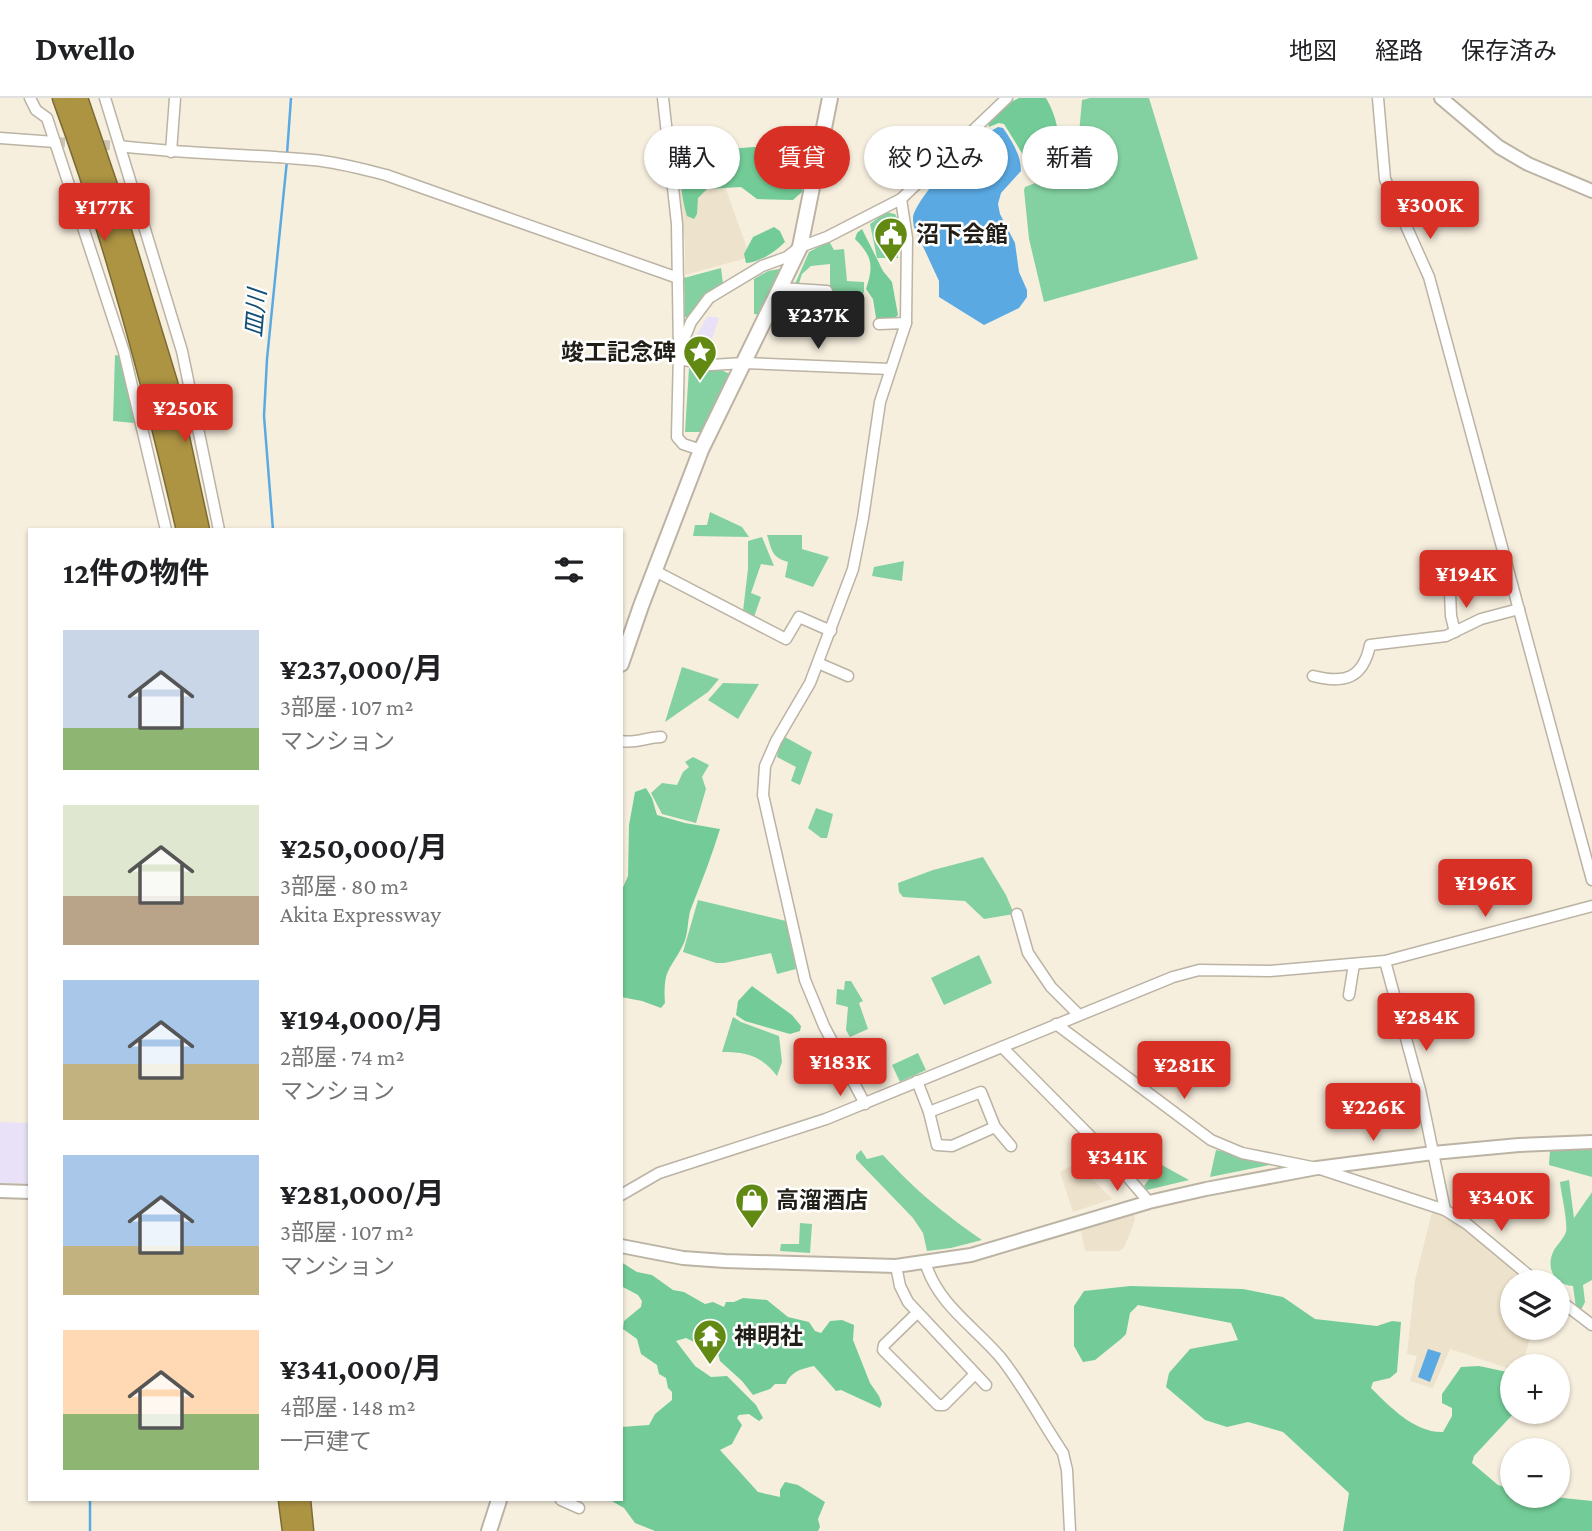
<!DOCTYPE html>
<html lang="ja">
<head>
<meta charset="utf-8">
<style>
  :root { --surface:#fff; --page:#f6f6f6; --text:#202124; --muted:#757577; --line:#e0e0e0; --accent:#d93025 }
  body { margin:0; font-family:"Crimson Pro","Noto Sans JP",serif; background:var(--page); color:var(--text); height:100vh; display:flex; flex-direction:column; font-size:26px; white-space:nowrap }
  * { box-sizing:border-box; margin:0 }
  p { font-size:23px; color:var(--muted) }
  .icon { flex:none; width:38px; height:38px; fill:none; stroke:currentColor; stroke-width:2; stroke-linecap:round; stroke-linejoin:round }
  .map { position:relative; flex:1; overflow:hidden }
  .sheet { position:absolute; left:28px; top:430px; width:595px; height:973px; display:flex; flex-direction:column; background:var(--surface); border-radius:0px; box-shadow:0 2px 5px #0004 }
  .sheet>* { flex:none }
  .hud { position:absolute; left:644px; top:28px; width:665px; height:63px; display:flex; gap:14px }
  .tools { position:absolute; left:1500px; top:1172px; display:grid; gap:14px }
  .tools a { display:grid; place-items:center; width:70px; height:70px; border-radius:50%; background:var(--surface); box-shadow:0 2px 5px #0004; font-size:35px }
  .price { position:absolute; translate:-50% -60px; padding:0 16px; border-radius:7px; background:var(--accent); color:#fff; font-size:23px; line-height:46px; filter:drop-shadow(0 2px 4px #0008) }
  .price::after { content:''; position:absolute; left:50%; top:42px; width:21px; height:16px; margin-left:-10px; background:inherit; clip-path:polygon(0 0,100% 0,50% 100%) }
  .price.on { background:#222; color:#fff }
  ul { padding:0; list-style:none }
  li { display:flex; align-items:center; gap:21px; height:175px; padding:0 35px }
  li span { display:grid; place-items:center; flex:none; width:196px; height:140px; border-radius:0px; color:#555 }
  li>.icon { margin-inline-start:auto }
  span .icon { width:84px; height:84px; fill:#fffc; stroke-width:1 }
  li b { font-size:30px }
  h2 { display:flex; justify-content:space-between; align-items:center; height:84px; padding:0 35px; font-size:30px }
  .pill { padding:0 24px; border-radius:32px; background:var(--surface); box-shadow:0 2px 5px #0004; font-size:24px; line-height:63px }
  .pill.on { background:var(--accent); color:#fff }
  header { display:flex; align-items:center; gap:42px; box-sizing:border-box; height:98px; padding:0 35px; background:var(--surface); border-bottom:2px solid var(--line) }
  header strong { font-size:33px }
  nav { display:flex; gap:38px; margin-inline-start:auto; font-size:24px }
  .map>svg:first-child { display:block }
  .built { fill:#ede2cb }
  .industrial { fill:#e8e1f7 }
  .green { fill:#83d1a1 }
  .forest { fill:#73cc97 }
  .water { fill:#5aa9e3 }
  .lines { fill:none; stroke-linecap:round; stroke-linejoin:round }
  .stream { stroke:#5aa9e3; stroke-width:2.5 }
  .minor-tunnel { stroke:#ccc5b6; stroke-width:10; stroke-dasharray:10 5; stroke-linecap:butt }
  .minor-casing { stroke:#bbb3a4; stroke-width:13 }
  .tertiary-casing { stroke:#bbb3a4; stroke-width:16 }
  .secondary-casing { stroke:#bbb3a4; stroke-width:18 }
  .motorway-casing { stroke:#7c6b34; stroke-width:21 }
  .minor { stroke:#fff; stroke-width:10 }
  .tertiary { stroke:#fff; stroke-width:12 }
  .secondary { stroke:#fff; stroke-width:14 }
  .motorway { stroke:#ad9443; stroke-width:18 }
  .labels { text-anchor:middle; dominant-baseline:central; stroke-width:5; stroke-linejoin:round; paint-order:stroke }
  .poi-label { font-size:23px; font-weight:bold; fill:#211e18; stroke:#fff; text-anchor:start }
  .water-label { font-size:24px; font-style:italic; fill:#134e75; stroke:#fff }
</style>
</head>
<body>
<header>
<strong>Dwello</strong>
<nav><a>地図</a><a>経路</a><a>保存済み</a></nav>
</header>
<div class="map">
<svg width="1592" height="1433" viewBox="0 0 1592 1433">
  <rect width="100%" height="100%" fill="#f7efde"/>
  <!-- built -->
  <g class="built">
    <path d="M 713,55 L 750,159 L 685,177 L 685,146 L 676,67 Z"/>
    <path d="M 1076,1065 L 1112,1101 L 1073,1114 L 1060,1074 Z"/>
    <path d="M 1134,1113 L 1135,1122 L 1124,1150 L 1118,1153 L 1085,1153 L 1080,1129 Z"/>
    <path d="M 1432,1114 L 1451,1120 L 1530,1185 L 1512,1185 L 1512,1230 L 1553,1230 L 1550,1238 L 1533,1232 L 1522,1266 L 1510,1271 L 1450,1251 L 1433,1290 L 1410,1283 L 1417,1258 L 1407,1256 L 1415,1182 Z"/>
  </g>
  <!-- industrial -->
  <g class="industrial">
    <path d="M 708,218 L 719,220 L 706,258 L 691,254 L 698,234 Z"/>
    <path d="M 0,1024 L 30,1025 L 30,1086 L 0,1085 Z"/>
  </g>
  <!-- green -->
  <g class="green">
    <path d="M 1090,0 L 1149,0 L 1198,161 L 1044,204 L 1029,141 L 1024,92 L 1025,89 L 1076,69 L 1082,2 Z"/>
    <path d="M 886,114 L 895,116 L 898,121 L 898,160 L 877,160 L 870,126 Z"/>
    <path d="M 829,143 L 834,152 L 844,151 L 847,183 L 864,184 L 864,195 L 830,195 L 830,166 L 811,168 L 802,176 L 798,188 L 795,186 L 809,154 Z"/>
    <path d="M 721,170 L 723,186 L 710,196 L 688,220 L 685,219 L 684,180 Z"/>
    <path d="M 779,171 L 783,172 L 761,217 L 754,216 L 754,181 L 768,173 Z"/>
    <path d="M 115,257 L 121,258 L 134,325 L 113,323 Z"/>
    <path d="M 689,270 L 721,272 L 730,276 L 701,334 L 685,334 Z"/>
    <path d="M 710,414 L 742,429 L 749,439 L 693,438 L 695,427 L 707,427 Z"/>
    <path d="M 767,437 L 802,437 L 802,451 L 829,459 L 813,489 L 785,479 L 788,464 C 771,459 772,452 767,437 Z"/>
    <path d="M 762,439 L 774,468 L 761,466 L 751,495 L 761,499 L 754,519 L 743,513 L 748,471 L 748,443 Z"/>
    <path d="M 904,463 L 902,483 L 872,478 L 874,469 Z"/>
    <path d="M 682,569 L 719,581 L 708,594 L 665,624 Z"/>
    <path d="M 723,585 L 759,586 L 738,621 L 708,602 Z"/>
    <path d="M 785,639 L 812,654 L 800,687 L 791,683 L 796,669 L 777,659 L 779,649 Z"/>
    <path d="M 693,659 L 709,667 L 702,679 L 706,691 L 696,725 L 662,716 L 651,695 L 662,685 L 677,687 L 683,674 L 689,669 L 685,664 Z"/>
    <path d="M 816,710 L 833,716 L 827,740 L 821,740 L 808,730 Z"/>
    <path d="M 983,759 L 1006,797 L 1014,816 L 984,821 L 965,803 L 903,799 L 899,794 L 898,785 L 933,772 Z"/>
    <path d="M 698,802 L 786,823 L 796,871 L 777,876 L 771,855 L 724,865 L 716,865 L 683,854 Z"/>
    <path d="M 979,857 L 992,885 L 944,907 L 931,880 Z"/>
    <path d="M 845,883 L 851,883 L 863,903 L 859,905 L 868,931 L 850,939 L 846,932 L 848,909 L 836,906 L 837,891 L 844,892 Z"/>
    <path d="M 733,919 L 741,924 L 779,938 L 782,964 L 777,978 C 762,958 747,954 722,954 Z"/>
    <path d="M 918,955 L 926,972 L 900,984 L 892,967 Z"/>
    <path d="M 1592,1050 L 1592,1079 L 1549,1067 L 1550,1052 Z"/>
    <path d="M 861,1052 L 867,1061 L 883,1057 C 915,1092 943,1115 982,1142 L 951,1150 L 927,1153 L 923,1135 L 913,1120 L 856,1061 L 856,1057 Z"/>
    <path d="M 1216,1052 L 1274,1066 L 1210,1079 Z"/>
    <path d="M 1160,1066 L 1189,1082 L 1147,1092 L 1144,1088 Z"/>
    <path d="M 1569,1082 L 1574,1120 L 1592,1094 L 1592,1182 L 1583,1187 L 1585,1204 L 1581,1212 L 1576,1210 L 1573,1188 C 1554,1187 1545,1169 1554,1152 C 1557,1147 1564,1140 1566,1134 C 1568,1123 1561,1095 1560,1084 Z"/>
    <path d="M 800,1125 L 812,1126 L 810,1155 L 780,1153 L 781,1146 L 799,1146 Z"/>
  </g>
  <!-- forest -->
  <g class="forest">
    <path d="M 1019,0 L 1046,0 C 1057,19 1059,34 1059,55 L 1044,68 L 1030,68 L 1004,26 L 999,25 L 989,29 L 988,25 L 1009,5 Z"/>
    <path d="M 763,49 L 785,57 L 797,68 L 802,85 L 802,94 L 793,102 L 757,101 L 741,89 L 707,91 L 698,100 L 697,116 L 694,121 L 687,118 C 684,108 678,83 683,73 C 693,54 744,48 763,49 Z"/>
    <path d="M 774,129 L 780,133 L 785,144 C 775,154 760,164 746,165 L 744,156 L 753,139 Z"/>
    <path d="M 862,131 L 883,173 L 892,184 L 898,217 L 894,221 L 881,222 L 876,220 L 873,201 L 866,191 C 874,167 872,158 855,141 L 857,135 Z"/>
    <path d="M 646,690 L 652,700 L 657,717 L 685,725 L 720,731 C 712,757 702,783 692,808 C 687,819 689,833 684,845 C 670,874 663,869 665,905 L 661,910 L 642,903 L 621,899 L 621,794 L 628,778 L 629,727 L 635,694 Z"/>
    <path d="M 752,888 L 792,917 L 801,928 L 800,933 L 790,936 L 745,923 L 736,917 L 738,903 Z"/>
    <path d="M 621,1164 L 637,1174 L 652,1177 L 673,1192 L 684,1194 L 705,1206 L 713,1204 L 724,1209 L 726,1204 L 734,1204 L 743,1200 L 767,1202 L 788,1219 L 809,1224 L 815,1233 L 821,1235 L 830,1223 L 842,1222 L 854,1227 L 853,1242 L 870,1285 L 879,1298 L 882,1306 L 880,1310 L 841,1292 L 836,1293 L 814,1268 C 802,1271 791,1273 786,1286 L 775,1286 L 770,1291 L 753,1297 L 742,1283 L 720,1263 L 718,1256 L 686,1240 L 676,1243 L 695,1268 L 711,1279 L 727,1278 L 756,1307 L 763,1320 L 759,1323 L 749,1316 L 739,1317 L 737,1320 L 742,1327 L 732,1346 L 720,1352 L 758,1394 L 780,1399 L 780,1392 L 785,1384 L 798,1387 L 825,1404 L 818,1421 L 820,1429 L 818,1433 L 655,1433 L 635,1425 L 624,1410 L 610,1402 L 621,1402 L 621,1329 L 649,1327 L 655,1316 L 672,1302 L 672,1294 L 668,1290 L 666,1280 L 659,1276 L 657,1267 L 641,1256 L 637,1241 L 623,1231 L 624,1223 L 641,1209 L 642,1203 L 638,1197 L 621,1188 Z"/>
    <path d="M 1130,1188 L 1243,1191 L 1283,1199 L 1315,1221 L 1377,1228 L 1392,1223 L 1401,1224 L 1397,1274 L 1390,1280 L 1373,1284 L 1371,1290 C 1390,1309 1415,1335 1443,1334 L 1452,1318 L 1452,1310 L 1442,1305 L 1442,1296 L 1461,1269 L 1479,1268 L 1512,1275 L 1512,1314 L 1515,1314 L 1474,1358 L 1472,1365 L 1498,1387 L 1512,1391 L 1512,1398 L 1544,1398 L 1592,1403 L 1592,1433 L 1343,1433 L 1349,1395 L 1283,1334 L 1248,1324 L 1227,1329 L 1205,1322 L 1166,1289 L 1169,1275 L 1190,1251 L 1238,1242 L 1231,1225 L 1138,1207 L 1130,1215 L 1126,1236 L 1121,1241 L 1095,1262 L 1083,1264 L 1074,1248 L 1074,1208 L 1084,1193 Z"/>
  </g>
  <!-- water -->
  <g class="water">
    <path d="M 998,29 L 1003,30 C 1012,43 1021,57 1021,73 L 1001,95 L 998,106 L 1000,116 L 1015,145 L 1019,174 L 1027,192 L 1027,199 L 1019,210 L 984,227 L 939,199 L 939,183 L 914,129 C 913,123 912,118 915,113 C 927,87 973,42 998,29 Z"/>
    <path d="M 1428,1251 L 1441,1255 L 1430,1284 L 1418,1279 Z"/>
  </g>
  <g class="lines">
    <!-- stream -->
    <g class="stream">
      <path d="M 287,56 L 291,0"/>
      <path d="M 273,432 L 264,318 L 267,261 L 287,62"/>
      <path d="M 90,1433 L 90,1402"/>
    </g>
    <!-- minor-tunnel -->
    <path class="minor-tunnel" d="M 55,44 L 120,48"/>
    <!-- minor casing -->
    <g class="minor-casing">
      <g id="minor">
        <path d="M 30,0 L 36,12 L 47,20 L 124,254 L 166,432"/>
        <path d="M 105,0 L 182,253 L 219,432"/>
        <path d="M 663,0 L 677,126 L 679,254 L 677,339 L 683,346 L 701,352"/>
        <path d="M 1378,0 L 1385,81 L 1429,179 L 1592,782"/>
        <path d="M 0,40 L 55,44"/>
        <path d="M 120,48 C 184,56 248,56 313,62 C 337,64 362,71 386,77 L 678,180"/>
        <path d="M 171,54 L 175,0"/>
        <path d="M 780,190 L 827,193"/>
        <path d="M 879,226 L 906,225"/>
        <path d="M 679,254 L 691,224 L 709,200 L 762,168 L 787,159 L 800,149 L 827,139 L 901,101 L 1007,0"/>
        <path d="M 679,261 L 711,267 L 744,265 L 890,271"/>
        <path d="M 655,473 L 786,541 L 799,519 L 831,533"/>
        <path d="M 1450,494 L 1451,518 L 1455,534"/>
        <path d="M 818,565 L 848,578"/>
        <path d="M 1313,578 C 1344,586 1363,581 1370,547 L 1446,538 L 1481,521 L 1519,511"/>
        <path d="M 621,643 C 636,646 647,639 661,639"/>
        <path d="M 1017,816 L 1028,855 L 1051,889 L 1079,917"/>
        <path d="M 1385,863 L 1420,992 L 1445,1112"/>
        <path d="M 1349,897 L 1354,866"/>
        <path d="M 1056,926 L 1211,1042 L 1242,1055 L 1317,1070 L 1445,1112 L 1467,1126 L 1538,1185"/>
        <path d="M 1002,949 L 1107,1055 L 1149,1104"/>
        <path d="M 917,983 L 929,1014 L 937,1047 L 952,1048 L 995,1029"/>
        <path d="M 865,1006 L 824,928 L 805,882 L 763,697 L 765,668 L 776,643 L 810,585 L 853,471 L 863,420 L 880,304 L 906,225 L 907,140 L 901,101"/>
        <path d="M 929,1014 L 981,994 L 995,1029 L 1011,1048"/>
        <path d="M 621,1097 L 659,1075 L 826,1021 L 1173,879 L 1199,872 L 1270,873 L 1385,863 L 1592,808"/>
        <path d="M 925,1164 C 938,1207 974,1228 1001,1260 C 1024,1289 1042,1324 1063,1355 L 1067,1372 L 1070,1433"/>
        <path d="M 896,1168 L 900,1188 L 908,1204 L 986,1287"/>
        <path d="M 1558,1201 L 1592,1227"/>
        <path d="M 917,1215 L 884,1247 L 883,1252 L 938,1307 L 944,1307 L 975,1276"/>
        <path d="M 561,1402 L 579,1410"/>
      </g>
    </g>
    <!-- tertiary casing -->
    <g class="tertiary-casing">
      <g id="tertiary">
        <path d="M 1441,0 L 1499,49 L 1528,66 L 1592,93"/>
        <path d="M 0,1093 L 30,1094"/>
        <path d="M 621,1148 L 683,1160 L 725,1163 L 896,1168 L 971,1157 L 1149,1104 L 1206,1091 L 1317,1070 L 1433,1055 L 1519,1047 L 1592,1044"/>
      </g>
    </g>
    <!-- secondary casing -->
    <g class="secondary-casing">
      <g id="secondary">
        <path d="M 621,566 L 641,508 L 701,352 L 800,149 L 830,0"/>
        <path d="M 489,1433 L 499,1402"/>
      </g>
    </g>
    <!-- motorway casing -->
    <g class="motorway-casing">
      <g id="motorway">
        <path d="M 62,0 C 114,141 152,286 186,432"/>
        <path d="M 78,0 L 109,91 L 168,285 L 200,432"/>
        <path d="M 288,1402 L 292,1433"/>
        <path d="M 301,1402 L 304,1433"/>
      </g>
    </g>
    <!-- minor -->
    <use href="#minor" class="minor"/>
    <!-- tertiary -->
    <use href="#tertiary" class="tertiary"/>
    <!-- secondary -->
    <use href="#secondary" class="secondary"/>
    <!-- motorway -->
    <use href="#motorway" class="motorway"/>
  </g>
  <!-- icons -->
  <defs>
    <g id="civic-pin" transform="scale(1.75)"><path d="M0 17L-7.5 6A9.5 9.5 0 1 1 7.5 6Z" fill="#628912" stroke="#fff"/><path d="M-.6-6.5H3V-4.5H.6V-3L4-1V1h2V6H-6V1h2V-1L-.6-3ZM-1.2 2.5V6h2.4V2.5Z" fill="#fff"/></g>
    <g id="sight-pin" transform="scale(1.75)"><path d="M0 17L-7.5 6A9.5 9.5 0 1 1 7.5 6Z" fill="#628912" stroke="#fff"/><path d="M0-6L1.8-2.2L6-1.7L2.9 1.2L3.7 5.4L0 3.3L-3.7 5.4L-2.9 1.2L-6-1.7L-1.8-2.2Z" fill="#fff"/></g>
    <g id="shop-pin" transform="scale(1.75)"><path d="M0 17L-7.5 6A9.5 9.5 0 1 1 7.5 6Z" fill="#628912" stroke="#fff"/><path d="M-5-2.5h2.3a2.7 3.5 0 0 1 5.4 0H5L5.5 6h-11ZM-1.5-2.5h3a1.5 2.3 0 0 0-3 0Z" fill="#fff"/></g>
    <g id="temple-pin" transform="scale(1.75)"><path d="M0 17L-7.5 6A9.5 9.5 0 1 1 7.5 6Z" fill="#628912" stroke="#fff"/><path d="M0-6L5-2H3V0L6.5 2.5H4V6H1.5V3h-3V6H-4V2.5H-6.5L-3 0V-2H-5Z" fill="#fff"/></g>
  </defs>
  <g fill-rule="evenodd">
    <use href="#civic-pin" x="891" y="136"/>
    <use href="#sight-pin" x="700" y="254"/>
    <use href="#shop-pin" x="752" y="1102"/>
    <use href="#temple-pin" x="710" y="1238"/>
  </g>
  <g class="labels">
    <!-- poi labels -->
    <g class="poi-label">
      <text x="916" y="136">沼下会館</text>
      <text x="676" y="254" text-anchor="end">竣工記念碑</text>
      <text x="776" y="1102">高溜酒店</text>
      <text x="734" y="1238">神明社</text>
    </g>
    <!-- water labels -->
    <g class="water-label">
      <text transform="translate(255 215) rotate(-85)">皿川</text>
    </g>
  </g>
</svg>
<div class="tools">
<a><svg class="icon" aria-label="layers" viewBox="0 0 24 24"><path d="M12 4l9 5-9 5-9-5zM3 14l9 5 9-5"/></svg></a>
<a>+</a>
<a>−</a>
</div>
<b class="price" style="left:1430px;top:143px">¥300K</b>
<b class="price" style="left:104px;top:145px">¥177K</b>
<b class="price on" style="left:818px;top:253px">¥237K</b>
<b class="price" style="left:185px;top:346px">¥250K</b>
<b class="price" style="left:1466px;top:512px">¥194K</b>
<b class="price" style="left:1485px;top:821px">¥196K</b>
<b class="price" style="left:1426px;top:955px">¥284K</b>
<b class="price" style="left:840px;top:1000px">¥183K</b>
<b class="price" style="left:1184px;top:1003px">¥281K</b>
<b class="price" style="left:1373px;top:1045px">¥226K</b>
<b class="price" style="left:1117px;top:1095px">¥341K</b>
<b class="price" style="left:1501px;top:1135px">¥340K</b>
<div class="hud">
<a class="pill">購入</a>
<a class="pill on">賃貸</a>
<a class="pill">絞り込み</a>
<a class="pill">新着</a>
</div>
<section class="sheet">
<h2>12件の物件<svg class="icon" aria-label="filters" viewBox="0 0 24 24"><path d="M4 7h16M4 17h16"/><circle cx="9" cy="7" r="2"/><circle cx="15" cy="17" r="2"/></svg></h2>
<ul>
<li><span style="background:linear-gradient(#c9d6e8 70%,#8fb573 0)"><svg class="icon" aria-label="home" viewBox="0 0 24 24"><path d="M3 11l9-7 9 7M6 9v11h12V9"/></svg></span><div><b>¥237,000/月</b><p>3部屋 · 107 m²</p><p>マンション</p></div></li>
<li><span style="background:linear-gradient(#dfe7d0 65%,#b9a48a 0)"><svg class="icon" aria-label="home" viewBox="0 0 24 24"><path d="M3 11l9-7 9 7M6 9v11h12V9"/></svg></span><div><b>¥250,000/月</b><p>3部屋 · 80 m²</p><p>Akita Expressway</p></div></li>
<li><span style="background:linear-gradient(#a9c7e8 60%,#c2b280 0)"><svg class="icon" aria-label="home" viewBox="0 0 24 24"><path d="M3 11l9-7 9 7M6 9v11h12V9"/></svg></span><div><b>¥194,000/月</b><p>2部屋 · 74 m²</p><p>マンション</p></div></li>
<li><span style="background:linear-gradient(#a9c7e8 65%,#c2b280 0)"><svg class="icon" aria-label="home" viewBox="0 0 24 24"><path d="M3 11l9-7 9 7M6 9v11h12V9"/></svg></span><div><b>¥281,000/月</b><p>3部屋 · 107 m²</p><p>マンション</p></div></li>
<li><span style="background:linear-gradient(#ffd9b3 60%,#8fb573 0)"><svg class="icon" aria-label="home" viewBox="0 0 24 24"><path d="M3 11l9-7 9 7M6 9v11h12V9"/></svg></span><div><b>¥341,000/月</b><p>4部屋 · 148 m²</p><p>一戸建て</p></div></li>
</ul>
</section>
</div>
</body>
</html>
